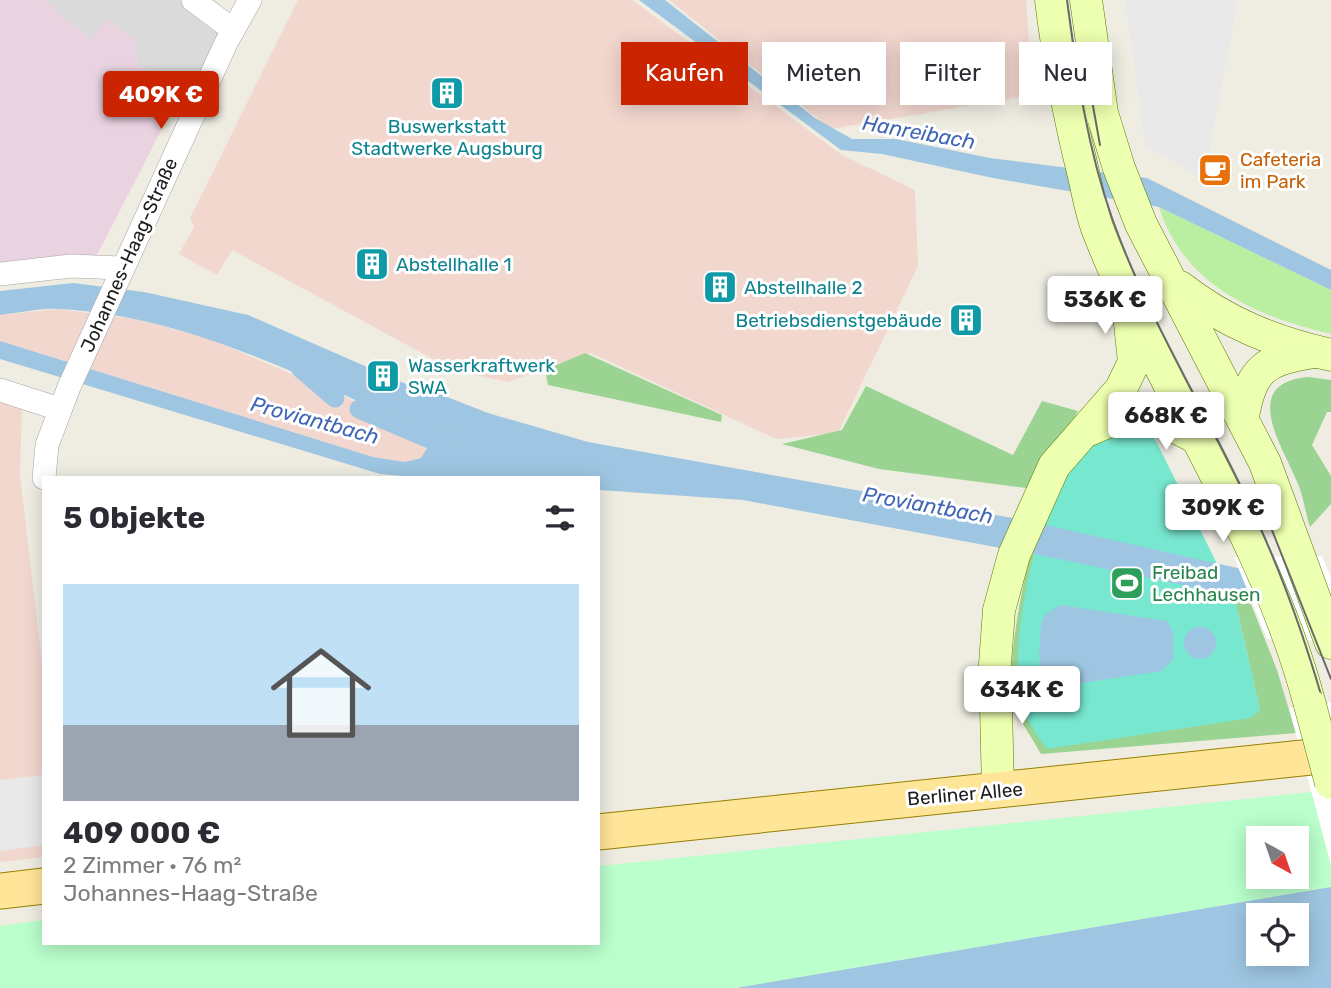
<!DOCTYPE html>
<html lang="de">
<head>
<meta charset="utf-8">
<style>
  :root { --surface:#fff; --page:#f7f7f7; --text:#2b2b33; --muted:#7c7c81; --accent:#ca2500 }
  body { margin:0; font-family:Rubik,sans-serif; background:var(--page); color:var(--text); height:100vh; display:flex; flex-direction:column; font-size:26px; white-space:nowrap }
  * { box-sizing:border-box; margin:0 }
  p { font-size:23px; color:var(--muted) }
  .icon { flex:none; width:38px; height:38px; fill:none; stroke:currentColor; stroke-width:2; stroke-linecap:round; stroke-linejoin:round }
  .map { position:relative; flex:1; overflow:hidden }
  .details { position:absolute; left:42px; top:476px; width:558px; height:469px; display:flex; flex-direction:column; background:var(--surface); border-radius:0px; box-shadow:0 4px 18px #0003 }
  .details>* { flex:none }
  .hud { position:absolute; left:621px; top:42px; width:604px; height:63px; display:flex; gap:14px }
  .needle { width:46px; rotate:140deg }
  .controls { position:absolute; left:1246px; top:826px; display:grid; gap:14px }
  .controls a { display:grid; place-items:center; width:63px; height:63px; border-radius:0px; background:var(--surface); box-shadow:0 4px 18px #0003; font-size:35px }
  .price { position:absolute; translate:-50% -60px; padding:0 16px; border-radius:7px; background:#fff; color:#222; font-size:23px; line-height:46px; filter:drop-shadow(0 2px 4px #0008) }
  .price::after { content:''; position:absolute; left:50%; top:42px; width:21px; height:16px; margin-left:-10px; background:inherit; clip-path:polygon(0 0,100% 0,50% 100%) }
  .price.active { background:var(--accent); color:#fff }
  ul { padding:0; list-style:none }
  li { display:grid; align-content:center; gap:14px; height:371px; padding:0 21px }
  li span { display:grid; place-items:center; height:217px; border-radius:0px; color:#555 }
  li>.icon { margin-inline-start:auto }
  span .icon { width:126px; height:126px; fill:#fffc; stroke-width:1 }
  li b { font-size:30px }
  h2 { display:flex; justify-content:space-between; align-items:center; height:84px; padding:0 21px; font-size:30px }
  .chip { padding:0 24px; border-radius:0px; background:var(--surface); box-shadow:0 4px 18px #0003; font-size:24px; line-height:63px }
  .chip.active { background:var(--accent); color:#fff }
  .map>svg:first-child { display:block }
  .residential { fill:#dbdada }
  .commercial { fill:#f2d7cf }
  .industrial { fill:#e9d3e1 }
  .grass { fill:#baefa2 }
  .forest { fill:#9ad392 }
  .park { fill:#baffcc; fill-rule:evenodd }
  .pitch { fill:#78e7d0 }
  .parking { fill:#e9e9e9 }
  .water { fill:#9ec6e2; fill-rule:evenodd }
  .pier { fill:#fff }
  .lines { fill:none; stroke-linecap:round; stroke-linejoin:round }
  .canal { stroke:#9ec6e2; stroke-width:19 }
  .street-casing { stroke:#a4a4a4; stroke-width:24 }
  .secondary-casing { stroke:#557800; stroke-width:33 }
  .primary-casing { stroke:#968000; stroke-width:37 }
  .street { stroke:#fff; stroke-width:23 }
  .secondary { stroke:#edffb0; stroke-width:32 }
  .primary { stroke:#ffe597; stroke-width:35 }
  .tram { stroke:#6b6b6b; stroke-width:2 }
  .secondary-bridge-casing { stroke:#557800; stroke-width:33; stroke-linecap:butt }
  .secondary-bridge { stroke:#edffb0; stroke-width:32 }
  .labels { text-anchor:middle; dominant-baseline:central; stroke-width:6; stroke-linejoin:round; paint-order:stroke }
  .culture-label { font-size:19px; fill:#0d838f; stroke:#fff; text-anchor:start }
  .food-label { font-size:19px; fill:#c56008; stroke:#fff; text-anchor:start }
  .street-label { font-size:19px; fill:#1d1d1d; stroke:#fff }
  .leisure-label { font-size:19px; fill:#27864d; stroke:#fff; text-anchor:start }
  .water-label { font-size:21px; font-style:italic; fill:#4066b6; stroke:#fff }
</style>
</head>
<body>
<div class="map">
<svg width="1331" height="988" viewBox="0 0 1331 988">
  <rect width="100%" height="100%" fill="#efede2"/>
  <!-- residential -->
  <path class="residential" d="M 44,0 L 193,0 L 233,30 L 200,98 L 137,65 L 134,40 L 107,20 L 91,39 Z"/>
  <!-- commercial -->
  <g class="commercial">
    <path d="M 298,0 L 632,0 L 842,155 L 915,190 L 918,266 L 838,433 L 776,439 L 591,353 L 508,382 L 455,371 L 232,250 L 217,275 L 179,254 L 194,227 L 190,218 Z"/>
    <path d="M 669,0 L 1026,0 L 1033,95 L 831,129 Z"/>
    <path d="M 57,309 L 135,319 L 208,338 L 391,417 L 393,414 L 424,428 L 432,440 L 421,458 L 405,462 L 373,457 L 0,341 L 0,315 Z"/>
    <path d="M 0,396 L 22,403 L 20,476 L 44,680 L 44,857 L 0,862 Z"/>
  </g>
  <!-- industrial -->
  <path class="industrial" d="M 0,0 L 44,0 L 91,39 L 107,20 L 134,40 L 137,65 L 182,90 L 96,257 L 47,257 L 0,263 Z"/>
  <!-- grass -->
  <path class="grass" d="M 1159,207 L 1331,290 L 1331,334 C 1257,317 1183,285 1159,207 Z"/>
  <!-- forest -->
  <g class="forest">
    <path d="M 585,353 L 722,415 L 721,422 L 548,385 L 545,370 Z"/>
    <path d="M 1309,377 L 1331,380 L 1331,412 L 1327,412 L 1312,445 L 1331,476 L 1331,504 L 1310,527 C 1306,515 1304,501 1300,489 C 1287,452 1235,383 1309,377 Z"/>
    <path d="M 866,386 L 1013,455 L 1042,401 L 1078,411 L 1034,489 L 879,469 L 782,444 L 842,430 Z"/>
    <path d="M 1030,554 L 1043,556 L 1260,711 L 1238,613 L 1175,583 L 1249,599 L 1277,670 L 1296,733 L 1041,754 C 1033,739 1020,722 1015,706 C 1004,670 1022,591 1030,554 Z"/>
  </g>
  <!-- park -->
  <path class="park" d="M 1312,792 L 1331,865 L 1331,887 L 736,988 L 0,988 L 0,926 L 44,920 L 44,943 L 598,943 L 599,866 ZM 1258,838 L 1297,838 L 1297,877 L 1258,877 Z"/>
  <!-- pitch -->
  <path class="pitch" d="M 1118,432 L 1149,432 L 1157,443 L 1235,600 L 1260,710 L 1251,718 L 1047,749 C 1036,735 1026,720 1022,702 C 1007,644 1036,515 1072,467 C 1084,450 1099,441 1118,432 Z"/>
  <!-- parking -->
  <g class="parking">
    <path d="M 1125,0 L 1238,0 L 1205,173 L 1209,184 L 1145,145 Z"/>
    <path d="M 44,775 L 44,845 L 0,851 L 0,780 Z"/>
  </g>
  <!-- water -->
  <g class="water">
    <path d="M 639,0 L 665,0 L 815,118 L 852,139 L 896,139 L 990,158 L 1147,178 L 1331,270 L 1331,290 L 1159,207 L 993,178 L 882,154 L 841,150 Z"/>
    <path d="M 73,283 L 144,292 L 248,315 L 415,388 L 424,388 L 488,413 L 588,442 L 1023,520 L 1331,589 L 1331,616 L 1059,559 L 743,500 L 599,490 L 598,478 L 427,478 L 380,474 L 0,359 L 0,341 L 373,457 L 405,462 L 421,458 L 432,440 L 424,428 L 394,415 L 392,417 C 286,368 177,315 58,309 C 40,308 19,313 0,315 L 0,291 Z"/>
    <path d="M 1060,605 L 1167,621 L 1173,632 L 1173,659 L 1162,671 L 1056,687 C 1032,680 1041,644 1041,623 L 1045,615 Z"/>
    <circle cx="1200" cy="643" r="16"/>
    <path d="M 1331,887 L 1331,988 L 736,988 ZM 1258,915 L 1297,915 L 1297,954 L 1258,954 Z"/>
  </g>
  <!-- pier -->
  <g class="pier">
    <path d="M 1322,556 L 1331,578 L 1331,641 L 1267,639 L 1234,557 Z"/>
    <path d="M 1331,702 L 1331,865 L 1289,708 Z"/>
  </g>
  <g class="lines">
    <!-- canal -->
    <g class="canal">
      <path d="M 300,368 L 335,398"/>
      <path d="M 359,409 L 432,440 L 456,435"/>
    </g>
    <!-- street casing -->
    <g class="street-casing">
      <g id="street">
        <path d="M 193,0 L 233,30"/>
        <path d="M 0,274 L 71,266 L 121,268"/>
        <path d="M 0,390 L 59,409"/>
        <path d="M 44,478 L 47,445 L 69,387 L 226,43 L 250,0"/>
      </g>
    </g>
    <!-- secondary casing -->
    <g class="secondary-casing">
      <g id="secondary">
        <path d="M 1051,0 C 1058,58 1069,115 1083,172 C 1088,192 1091,214 1099,233 C 1162,394 1266,537 1310,705"/>
        <path d="M 1086,0 L 1102,113 L 1119,168 L 1141,224 L 1265,463 L 1331,643"/>
        <path d="M 1180,287 C 1226,323 1274,342 1331,355"/>
        <path d="M 1243,417 C 1251,367 1267,359 1315,352"/>
        <path d="M 1089,430 C 1133,408 1154,415 1195,437"/>
        <path d="M 998,790 L 995,664 L 999,610 L 1014,555 L 1054,466 L 1121,389 L 1134,362 L 1130,324"/>
      </g>
    </g>
    <!-- primary casing -->
    <g class="primary-casing">
      <g id="primary">
        <path d="M 598,832 L 1331,755"/>
        <path d="M 0,891 L 44,886"/>
      </g>
    </g>
    <!-- street -->
    <use href="#street" class="street"/>
    <!-- secondary -->
    <use href="#secondary" class="secondary"/>
    <!-- primary -->
    <use href="#primary" class="primary"/>
    <!-- tram -->
    <g class="tram">
      <path d="M 1067,0 C 1077,75 1087,147 1112,218 C 1150,325 1213,421 1259,525 C 1289,591 1312,660 1331,730"/>
      <path d="M 1084,56 L 1100,145"/>
      <path d="M 1266,515 L 1331,679"/>
    </g>
    <!-- secondary-bridge casing -->
    <g class="secondary-bridge-casing">
      <path id="secondary-bridge" d="M 1310,705 L 1331,783"/>
    </g>
    <!-- secondary-bridge -->
    <use href="#secondary-bridge" class="secondary-bridge"/>
  </g>
  <!-- icons -->
  <defs>
    <g id="building-square" transform="scale(1.75)"><rect x="-9" y="-9" width="18" height="18" rx="4" fill="#0f9aa8" stroke="#fff"/><path d="M-4-6H4V6H1V3H-1V6H-4ZM-2.5-4.3h1.7v1.8h-1.7ZM.8-4.3h1.7v1.8H.8ZM-2.5-1h1.7V.8h-1.7ZM.8-1h1.7V.8H.8Z" fill="#fff"/></g>
    <g id="cafe-square" transform="scale(1.75)"><rect x="-9" y="-9" width="18" height="18" rx="4" fill="#e8710a" stroke="#fff"/><path d="M-5.5-4.5H6V0H3Q3 3.5 0 3.5H-2.5Q-5.5 3.5-5.5 0ZM3-3.2v2h1.7v-2ZM-6 4.5H4V6H-6Z" fill="#fff"/></g>
    <g id="stadium-square" transform="scale(1.75)"><rect x="-9" y="-9" width="18" height="18" rx="4" fill="#2e9e5b" stroke="#fff"/><path d="M0-5a6.5 5 0 1 0 0 10a6.5 5 0 1 0 0-10ZM-3.5-1.8h7v3.6h-7Z" fill="#fff"/></g>
  </defs>
  <g fill-rule="evenodd">
    <use href="#building-square" x="447" y="93"/>
    <use href="#cafe-square" x="1215" y="170"/>
    <use href="#building-square" x="372" y="264"/>
    <use href="#building-square" x="720" y="287"/>
    <use href="#building-square" x="966" y="320"/>
    <use href="#building-square" x="383" y="376"/>
    <use href="#stadium-square" x="1127" y="583"/>
  </g>
  <g class="labels">
    <!-- culture labels -->
    <g class="culture-label">
      <text x="447" y="126" text-anchor="middle">Buswerkstatt<tspan x="447" dy="22">Stadtwerke Augsburg</tspan></text>
      <text x="396" y="264">Abstellhalle 1</text>
      <text x="744" y="287">Abstellhalle 2</text>
      <text x="942" y="320" text-anchor="end">Betriebsdienstgebäude</text>
      <text x="408" y="365">Wasserkraftwerk<tspan x="408" dy="22">SWA</tspan></text>
    </g>
    <!-- food labels -->
    <g class="food-label">
      <text x="1240" y="159">Cafeteria<tspan x="1240" dy="22">im Park</tspan></text>
    </g>
    <!-- street labels -->
    <g class="street-label">
      <text transform="translate(129 255) rotate(-66)">Johannes-Haag-Straße</text>
      <text transform="translate(965 794) rotate(-5)">Berliner Allee</text>
    </g>
    <!-- leisure labels -->
    <g class="leisure-label">
      <text x="1152" y="572">Freibad<tspan x="1152" dy="22">Lechhausen</tspan></text>
    </g>
    <!-- water labels -->
    <g class="water-label">
      <text transform="translate(919 132) rotate(10)">Hanreibach</text>
      <text transform="translate(315 420) rotate(15)">Proviantbach</text>
      <text transform="translate(928 505) rotate(10)">Proviantbach</text>
    </g>
  </g>
</svg>
<div class="controls">
<a><svg class="needle" viewBox="-14 -14 28 28"><path d="M0-13l5 13h-10z" fill="#e53935"/><path d="M0 13l5-13h-10z" fill="#7c7c81"/></svg></a>
<a><svg class="icon" aria-label="locate" viewBox="0 0 24 24"><circle cx="12" cy="12" r="6"/><path d="M12 2v4M12 18v4M2 12h4M18 12h4"/></svg></a>
</div>
<b class="price active" style="left:161px;top:131px">409K €</b>
<b class="price" style="left:1105px;top:336px">536K €</b>
<b class="price" style="left:1166px;top:452px">668K €</b>
<b class="price" style="left:1223px;top:544px">309K €</b>
<b class="price" style="left:1022px;top:726px">634K €</b>
<div class="hud">
<a class="chip active">Kaufen</a>
<a class="chip">Mieten</a>
<a class="chip">Filter</a>
<a class="chip">Neu</a>
</div>
<section class="details">
<h2>5 Objekte<svg class="icon" aria-label="filters" viewBox="0 0 24 24"><path d="M4 7h16M4 17h16"/><circle cx="9" cy="7" r="2"/><circle cx="15" cy="17" r="2"/></svg></h2>
<ul>
<li><span style="background:linear-gradient(#bfe0f5 65%,#9aa5b1 0)"><svg class="icon" aria-label="home" viewBox="0 0 24 24"><path d="M3 11l9-7 9 7M6 9v11h12V9"/></svg></span><div><b>409 000 €</b><p>2 Zimmer · 76 m²</p><p>Johannes-Haag-Straße</p></div></li>
</ul>
</section>
</div>
</body>
</html>
